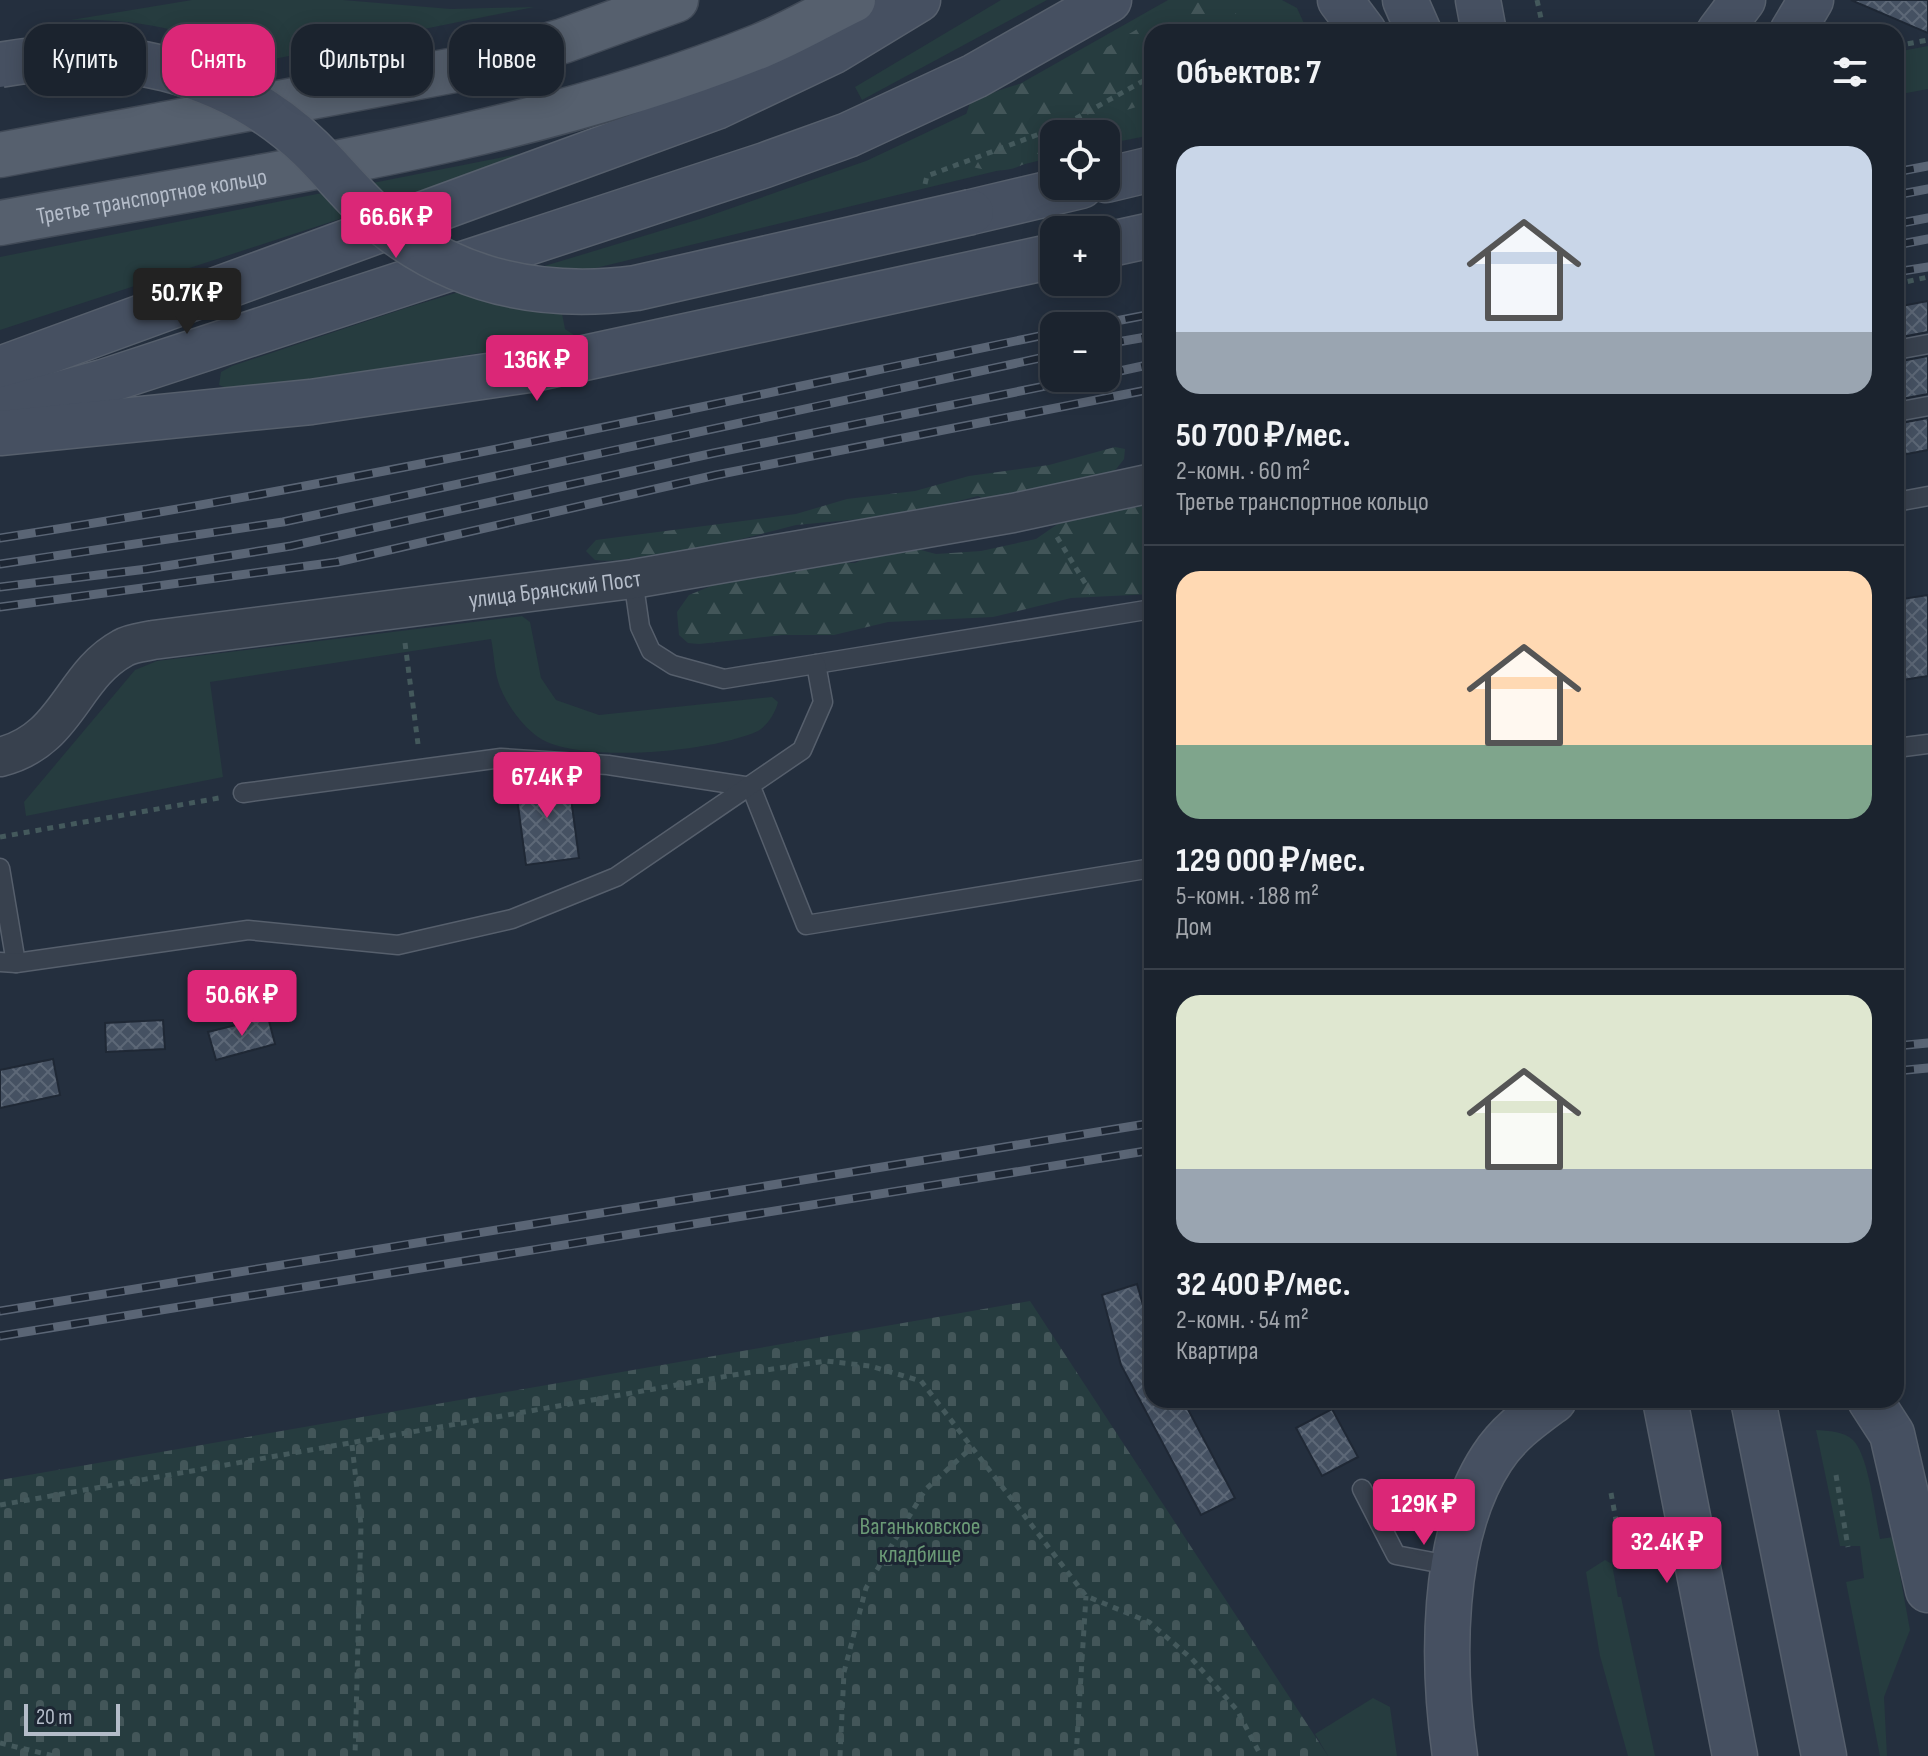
<!DOCTYPE html>
<html lang="ru">
<head>
<meta charset="utf-8">
<style>
  :root { --surface:#1b232e; --page:#282f3a; --text:#f1f3f6; --muted:#a0a4aa; --line:#39404a; --accent:#db2777 }
  body { margin:0; font-family:"Sofia Sans Condensed",sans-serif; background:var(--page); color:var(--text); height:100vh; display:flex; flex-direction:column; font-size:30px; white-space:nowrap }
  * { box-sizing:border-box; margin:0 }
  p { font-size:26px; color:var(--muted) }
  .icon { flex:none; width:44px; height:44px; fill:none; stroke:currentColor; stroke-width:2; stroke-linecap:round; stroke-linejoin:round }
  .map { position:relative; flex:1; overflow:hidden }
  .details { position:absolute; left:1144px; top:24px; width:760px; height:1384px; display:flex; flex-direction:column; background:var(--surface); border-radius:24px; box-shadow:0 4px 20px #0003,0 0 0 2px var(--line) }
  .details>* { flex:none }
  .guide { position:absolute; left:24px; top:24px; width:760px; height:72px; display:flex; gap:16px }
  .controls { position:absolute; left:1040px; top:120px; display:grid; gap:16px }
  .controls a { display:grid; place-items:center; width:80px; height:80px; border-radius:16px; background:var(--surface); box-shadow:0 4px 20px #0003,0 0 0 2px var(--line); font-size:40px }
  .scale { position:absolute; left:24px; bottom:20px; width:96px; box-sizing:border-box; padding-left:8px; border:4px solid #b4bcc9; border-top:0; font-size:22px; line-height:28px; white-space:nowrap; color:#b4bcc9; -webkit-text-stroke:6px #1d2633; paint-order:stroke }
  .price { position:absolute; translate:-50% -68px; padding:0 18px; border-radius:8px; background:var(--accent); color:#fff; font-size:26px; line-height:52px; filter:drop-shadow(0 2px 4px #0008) }
  .price::after { content:''; position:absolute; left:50%; top:48px; width:24px; height:18px; margin-left:-12px; background:inherit; clip-path:polygon(0 0,100% 0,50% 100%) }
  .price.selected { background:#222; color:#fff }
  ul { padding:0; list-style:none }
  li { display:grid; align-content:center; gap:16px; height:424px; padding:0 32px }
  li+li { border-top:2px solid var(--line) }
  li span { display:grid; place-items:center; height:248px; border-radius:24px; color:#555 }
  li>.icon { margin-inline-start:auto }
  span .icon { width:144px; height:144px; fill:#fffc; stroke-width:1 }
  li b { font-size:34px }
  h2 { display:flex; justify-content:space-between; align-items:center; height:96px; padding:0 32px; font-size:34px }
  .tag { padding:0 28px; border-radius:24px; background:var(--surface); box-shadow:0 4px 20px #0003,0 0 0 2px var(--line); font-size:28px; line-height:72px }
  .tag.selected { background:var(--accent); color:#fff }
  .map>svg:first-child { display:block }
  .green { fill:#263c3f }
  .forest { fill:url(#forest-firs) }
  .cemetery { fill:url(#cemetery-stones) }
  .building { fill:url(#building-cross-hatch); stroke:#1f2835; stroke-width:2 }
  .lines { fill:none; stroke-linecap:round; stroke-linejoin:round }
  .service-casing { stroke:#565f6c; stroke-width:21 }
  .minor-casing { stroke:#565f6c; stroke-width:41 }
  .secondary-casing { stroke:#565f6c; stroke-width:47 }
  .primary-casing { stroke:#414a57; stroke-width:47 }
  .path { stroke:#44595c; stroke-width:5; stroke-dasharray:6 6; stroke-linecap:butt }
  .service { stroke:#38414e; stroke-width:18 }
  .minor { stroke:#38414e; stroke-width:38 }
  .secondary { stroke:#465061; stroke-width:44 }
  .primary { stroke:#56606e; stroke-width:44 }
  .rail-casing { stroke:#5a6575; stroke-width:9 }
  .rail { stroke:#1d2633; stroke-width:6; stroke-dasharray:18; stroke-linecap:butt }
  .secondary-bridge-casing { stroke:#565f6c; stroke-width:47; stroke-linecap:butt }
  .secondary-bridge { stroke:#465061; stroke-width:44 }
  .labels { text-anchor:middle; dominant-baseline:central; stroke-width:6; stroke-linejoin:round; paint-order:stroke }
  .street-label { font-size:24px; fill:#b4bcc9; stroke:#1d2633 }
  .park-label { font-size:24px; fill:#6b9a76; stroke:#1d2633 }
</style>
</head>
<body>
<div class="map">
<svg width="1928" height="1756" viewBox="0 0 1928 1756">
  <defs>
    <pattern id="forest-firs" width="22" height="20" patternUnits="userSpaceOnUse" patternTransform="scale(2)"><rect width="22" height="20" fill="#263c3f"/><path d="M5 1l3.5 6h-7zM16 11l3.5 6h-7z" fill="#435659"/></pattern>
    <pattern id="cemetery-stones" width="16" height="16" patternUnits="userSpaceOnUse" patternTransform="scale(2)"><rect width="16" height="16" fill="#263c3f"/><path d="M2 7V4a2 2 0 0 1 4 0v3zM10 15v-3a2 2 0 0 1 4 0v3z" fill="#435659"/></pattern>
    <pattern id="building-cross-hatch" width="8" height="8" patternUnits="userSpaceOnUse" patternTransform="scale(2)"><rect width="8" height="8" fill="#455162"/><path d="M0 0l8 8M0 8l8-8" fill="none" stroke="#5d6877"/></pattern>
  </defs>
  <rect width="100%" height="100%" fill="#242f3e"/>
  <!-- green -->
  <g class="green">
    <path d="M 192,0 L 343,0 L 451,9 L 534,7 L 259,62 C 198,32 140,18 71,20 Z"/>
    <path d="M 1001,0 L 1047,0 L 862,100 L 855,87 Z"/>
    <path d="M 1168,0 L 1282,0 L 1297,8 L 1308,32 L 1152,32 L 1152,135 L 1106,144 L 1106,134 L 1054,134 L 1054,157 L 571,274 L 557,287 L 565,329 L 577,337 L 236,393 L 219,385 L 221,372 L 232,366 L 406,308 L 703,218 L 866,161 L 970,112 Z"/>
    <path d="M 1928,46 L 1928,89 L 1896,95 L 1896,52 Z"/>
    <path d="M 524,153 L 526,158 L 0,330 L 0,257 Z"/>
    <path d="M 522,616 L 530,622 L 541,678 L 556,700 L 599,715 L 772,697 L 778,702 C 776,712 767,726 758,731 C 711,752 594,762 547,742 C 526,733 504,702 498,681 C 494,668 494,652 491,639 L 210,682 L 223,777 L 26,816 L 24,802 L 135,670 L 157,661 Z"/>
    <path d="M 1816,1430 C 1829,1431 1843,1431 1853,1440 C 1869,1456 1875,1515 1880,1539 L 1893,1537 L 1910,1630 L 1884,1697 L 1887,1756 L 1880,1756 L 1879,1751 L 1846,1582 L 1864,1578 L 1860,1546 L 1840,1546 Z"/>
    <path d="M 1605,1560 L 1612,1564 L 1618,1597 L 1621,1597 L 1655,1756 L 1628,1756 L 1600,1656 L 1586,1572 Z"/>
    <path d="M 1373,1698 L 1390,1707 L 1397,1756 L 1328,1756 L 1315,1734 Z"/>
  </g>
  <!-- forest -->
  <g class="forest">
    <path d="M 1193,2 C 1219,5 1238,6 1250,32 L 1152,32 L 1152,102 L 1092,121 L 1072,134 L 1054,134 L 1054,146 C 1022,167 1008,177 969,166 C 956,142 962,127 970,103 C 1004,84 1044,81 1079,63 C 1118,43 1150,17 1193,2 Z"/>
    <path d="M 1115,447 L 1125,449 L 1124,459 L 1110,477 L 990,502 L 978,496 L 904,515 L 796,525 L 684,554 C 662,549 625,564 595,560 L 586,551 L 596,540 L 796,514 L 847,499 L 915,491 L 969,476 L 1049,465 Z"/>
    <path d="M 1152,502 L 1152,594 L 1071,598 L 993,617 L 888,622 L 834,635 L 782,635 L 699,644 L 688,643 L 679,635 L 677,612 L 689,595 L 731,578 L 789,573 L 835,562 L 855,563 L 875,554 L 917,549 L 936,554 L 981,551 L 1036,539 L 1062,521 Z"/>
  </g>
  <!-- cemetery -->
  <path class="cemetery" d="M 1030,1301 L 1328,1756 L 0,1756 L 0,1480 Z"/>
  <!-- building -->
  <g class="building">
    <path d="M 1851,0 L 1928,0 L 1928,33 Z"/>
    <path d="M 1928,301 L 1928,332 L 1896,338 L 1896,307 Z"/>
    <path d="M 1928,356 L 1928,394 L 1896,400 L 1896,362 Z"/>
    <path d="M 1928,418 L 1928,450 L 1896,456 L 1896,424 Z"/>
    <path d="M 1928,595 L 1928,676 L 1896,681 L 1896,600 Z"/>
    <path d="M 568,776 L 579,858 L 526,865 L 515,783 Z"/>
    <path d="M 268,1017 L 275,1044 L 216,1060 L 208,1032 Z"/>
    <path d="M 163,1020 L 165,1049 L 106,1052 L 105,1023 Z"/>
    <path d="M 53,1059 L 60,1095 L 0,1108 L 0,1070 Z"/>
    <path d="M 1137,1284 L 1152,1337 L 1152,1400 L 1183,1400 L 1235,1498 L 1201,1515 L 1121,1365 L 1102,1295 Z"/>
    <path d="M 1332,1409 L 1358,1457 L 1322,1476 L 1296,1428 Z"/>
  </g>
  <g class="lines">
    <!-- service casing -->
    <g class="service-casing">
      <g id="service">
        <path d="M 1896,350 L 1928,344"/>
        <path d="M 1896,412 L 1928,406"/>
        <path d="M 1896,502 L 1928,496"/>
        <path d="M 816,664 L 1152,609"/>
        <path d="M 1896,748 L 1928,744"/>
        <path d="M 243,793 L 501,758 L 608,765 L 751,787 L 806,925 L 1152,868"/>
        <path d="M 0,868 L 16,963"/>
        <path d="M 0,962 L 16,963 L 248,930 L 398,945 L 512,919 L 616,877 L 802,750 L 823,702 L 816,664 L 724,679 L 673,665 L 651,651 L 640,627 L 633,579"/>
        <path d="M 1362,1489 L 1396,1555 L 1454,1566"/>
      </g>
    </g>
    <!-- minor casing -->
    <g class="minor-casing">
      <g id="minor">
        <path id="s1" d="M 0,757 C 68,740 71,676 123,648 C 131,643 144,642 153,640 L 633,579 L 1013,513 L 1152,483"/>
      </g>
    </g>
    <!-- secondary casing -->
    <g class="secondary-casing">
      <g id="secondary">
        <path d="M 1340,0 L 1364,32"/>
        <path d="M 1405,0 L 1419,32"/>
        <path d="M 1478,0 L 1484,32"/>
        <path d="M 1719,32 L 1743,0"/>
        <path d="M 1792,32 L 1811,0"/>
        <path d="M 1106,180 L 1152,169"/>
        <path d="M 971,212 L 1081,186"/>
        <path d="M 1106,245 L 1152,235"/>
        <path d="M 0,369 L 716,107 L 834,51 L 918,0"/>
        <path d="M 0,410 L 103,382 L 765,165 L 848,135 L 975,76 L 1109,0"/>
        <path d="M 0,433 L 311,402 L 529,370 L 1054,256"/>
        <path d="M 1665,1400 L 1735,1756"/>
        <path d="M 1753,1400 L 1824,1756"/>
        <path d="M 1870,1400 L 1892,1434 L 1928,1590"/>
        <path d="M 1455,1756 C 1442,1666 1440,1537 1492,1458 C 1508,1433 1531,1417 1554,1400"/>
      </g>
    </g>
    <!-- primary casing -->
    <g class="primary-casing">
      <g id="primary">
        <path d="M 0,155 L 471,67 L 563,41 L 676,0"/>
        <path id="s2" d="M 0,223 C 255,176 518,143 760,46 C 792,33 822,15 853,0"/>
      </g>
    </g>
    <!-- path -->
    <g class="path">
      <path d="M 1537,0 L 1544,32"/>
      <path d="M 1896,46 L 1928,40"/>
      <path d="M 925,184 L 927,176 L 1066,124 L 1152,76"/>
      <path d="M 1896,284 L 1928,277"/>
      <path d="M 1057,537 L 1093,596"/>
      <path d="M 405,643 L 418,744"/>
      <path d="M 0,837 L 219,798"/>
      <path d="M 352,1445 L 361,1525 L 355,1756"/>
      <path d="M 1836,1475 L 1848,1547"/>
      <path d="M 1611,1493 L 1624,1564"/>
      <path d="M 0,1505 L 733,1375 L 826,1361 L 870,1366 L 921,1381 L 1086,1596 L 1149,1622 L 1192,1659 L 1237,1710 L 1261,1756"/>
      <path d="M 0,1743 L 54,1756"/>
      <path d="M 840,1756 L 844,1672 L 866,1588 L 925,1490 L 971,1448"/>
      <path d="M 1076,1756 L 1086,1596"/>
    </g>
    <!-- service -->
    <use href="#service" class="service"/>
    <!-- minor -->
    <use href="#minor" class="minor"/>
    <!-- secondary -->
    <use href="#secondary" class="secondary"/>
    <!-- primary -->
    <use href="#primary" class="primary"/>
    <!-- rail casing -->
    <g class="rail-casing">
      <g id="rail">
        <path d="M 1896,172 L 1928,166"/>
        <path d="M 1896,195 L 1928,189"/>
        <path d="M 1896,224 L 1928,218"/>
        <path d="M 1896,245 L 1928,239"/>
        <path d="M 1896,272 L 1928,267"/>
        <path d="M 1090,326 L 1152,314"/>
        <path d="M 1106,344 L 1152,336"/>
        <path d="M 1106,374 L 1152,364"/>
        <path d="M 0,538 C 354,484 703,406 1054,333"/>
        <path d="M 0,564 L 283,522 L 1054,355"/>
        <path d="M 0,587 L 147,569 L 291,546 L 714,453 L 1085,378"/>
        <path d="M 0,607 L 337,562 L 716,475 L 1152,389"/>
        <path d="M 1896,1046 L 1928,1043"/>
        <path d="M 1896,1071 L 1928,1068"/>
        <path d="M 0,1311 L 1152,1123"/>
        <path d="M 0,1336 L 1152,1150"/>
      </g>
    </g>
    <!-- rail -->
    <use href="#rail" class="rail"/>
    <!-- secondary-bridge casing -->
    <g class="secondary-bridge-casing">
      <path id="secondary-bridge" d="M 0,65 C 111,44 228,68 311,149 C 341,179 368,215 403,238 C 473,286 553,299 636,288 L 971,212"/>
    </g>
    <!-- secondary-bridge -->
    <use href="#secondary-bridge" class="secondary-bridge"/>
  </g>
  <g class="labels">
    <!-- street labels -->
    <g class="street-label">
      <text stroke="none"><textPath href="#s2" startOffset="154">Третье транспортное кольцо</textPath></text>
      <text stroke="none"><textPath href="#s1" startOffset="604">улица Брянский Пост</textPath></text>
    </g>
    <!-- park labels -->
    <g class="park-label">
      <text x="920" y="1526">Ваганьковское<tspan x="920" dy="28">кладбище</tspan></text>
    </g>
  </g>
</svg>
<div class="controls">
<a><svg class="icon" aria-label="locate" viewBox="0 0 24 24"><circle cx="12" cy="12" r="6"/><path d="M12 2v4M12 18v4M2 12h4M18 12h4"/></svg></a>
<a>+</a>
<a>−</a>
</div>
<div class="scale">20 m</div>
<b class="price" style="left:396px;top:260px">66.6K ₽</b>
<b class="price selected" style="left:187px;top:336px">50.7K ₽</b>
<b class="price" style="left:537px;top:403px">136K ₽</b>
<b class="price" style="left:547px;top:820px">67.4K ₽</b>
<b class="price" style="left:242px;top:1038px">50.6K ₽</b>
<b class="price" style="left:1424px;top:1547px">129K ₽</b>
<b class="price" style="left:1667px;top:1585px">32.4K ₽</b>
<div class="guide">
<a class="tag">Купить</a>
<a class="tag selected">Снять</a>
<a class="tag">Фильтры</a>
<a class="tag">Новое</a>
</div>
<section class="details">
<h2>Объектов: 7<svg class="icon" aria-label="filters" viewBox="0 0 24 24"><path d="M4 7h16M4 17h16"/><circle cx="9" cy="7" r="2"/><circle cx="15" cy="17" r="2"/></svg></h2>
<ul>
<li><span style="background:linear-gradient(#c9d6e8 75%,#9aa5b1 0)"><svg class="icon" aria-label="home" viewBox="0 0 24 24"><path d="M3 11l9-7 9 7M6 9v11h12V9"/></svg></span><div><b>50 700 ₽/мес.</b><p>2-комн. · 60 m²</p><p>Третье транспортное кольцо</p></div></li>
<li><span style="background:linear-gradient(#ffd9b3 70%,#7fa58c 0)"><svg class="icon" aria-label="home" viewBox="0 0 24 24"><path d="M3 11l9-7 9 7M6 9v11h12V9"/></svg></span><div><b>129 000 ₽/мес.</b><p>5-комн. · 188 m²</p><p>Дом</p></div></li>
<li><span style="background:linear-gradient(#dfe7d0 70%,#9aa5b1 0)"><svg class="icon" aria-label="home" viewBox="0 0 24 24"><path d="M3 11l9-7 9 7M6 9v11h12V9"/></svg></span><div><b>32 400 ₽/мес.</b><p>2-комн. · 54 m²</p><p>Квартира</p></div></li>
</ul>
</section>
</div>
</body>
</html>
